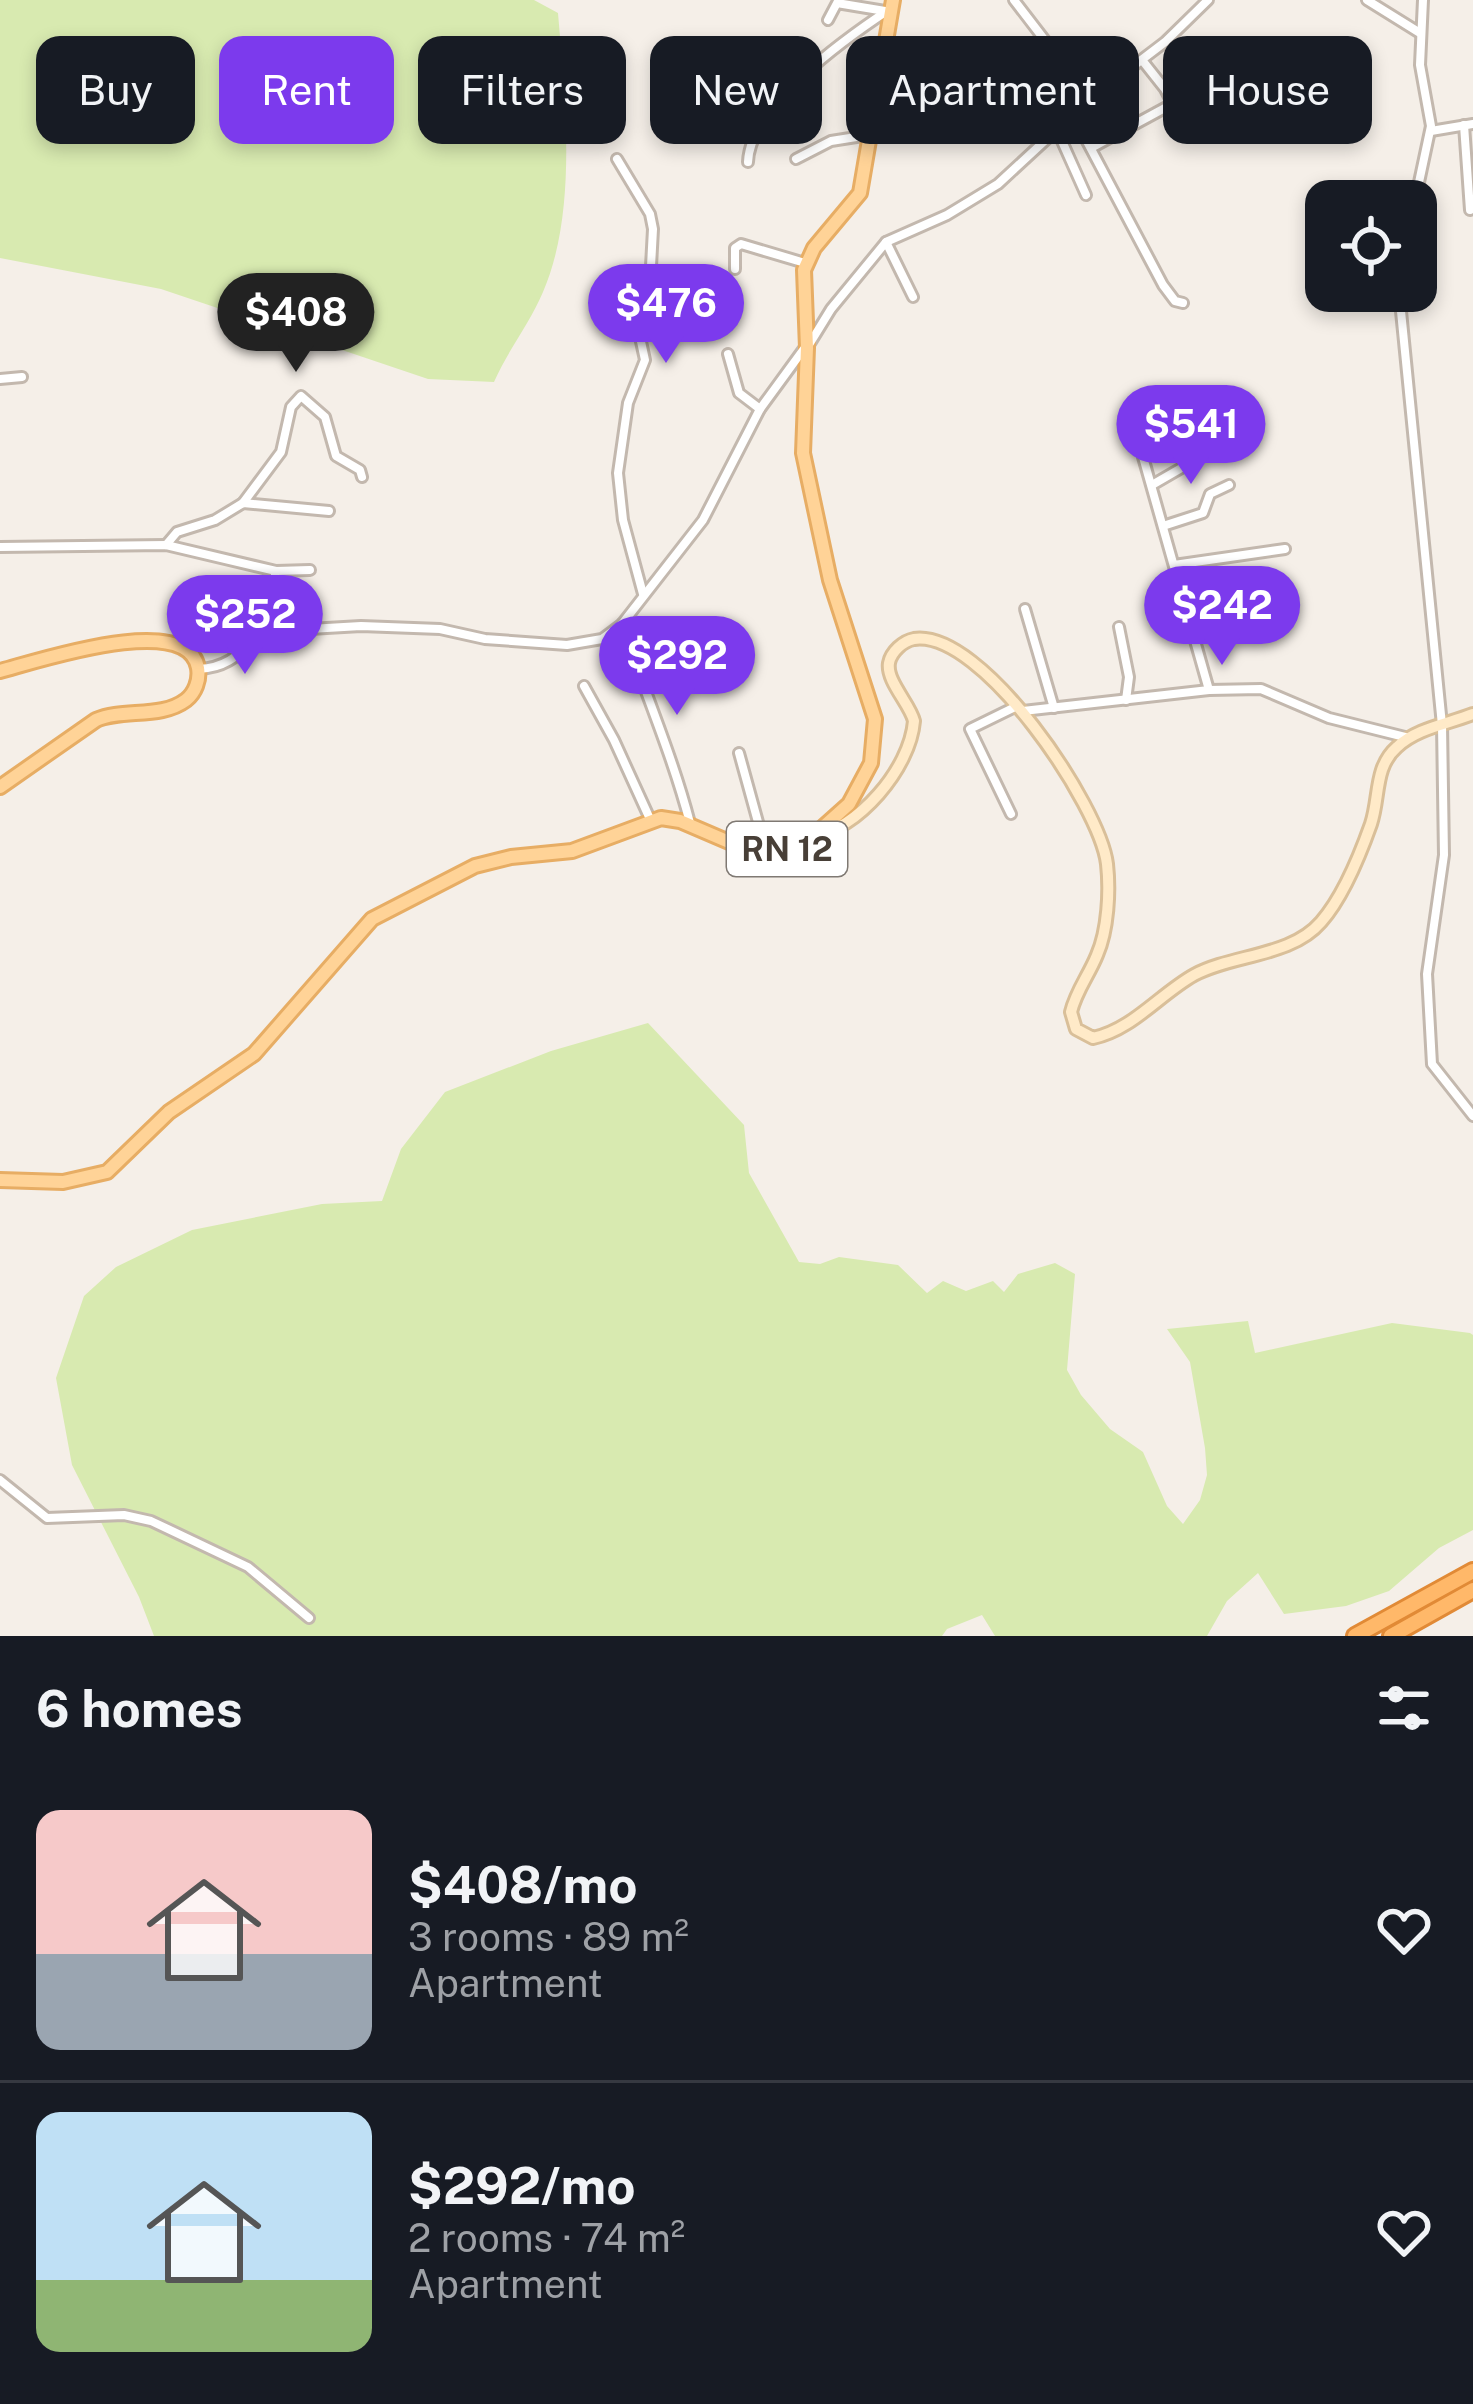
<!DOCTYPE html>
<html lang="en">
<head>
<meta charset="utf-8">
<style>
  :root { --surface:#171b24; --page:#242831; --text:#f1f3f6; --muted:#9ea1a6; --line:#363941; --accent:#7c3aed }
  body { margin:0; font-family:"Public Sans",sans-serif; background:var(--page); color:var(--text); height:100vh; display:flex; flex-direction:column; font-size:45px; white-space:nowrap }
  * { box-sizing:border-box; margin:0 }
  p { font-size:39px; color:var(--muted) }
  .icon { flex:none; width:66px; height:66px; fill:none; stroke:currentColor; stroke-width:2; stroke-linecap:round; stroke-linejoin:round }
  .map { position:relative; height:1636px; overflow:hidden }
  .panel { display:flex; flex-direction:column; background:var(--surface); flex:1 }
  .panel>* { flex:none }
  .guide { position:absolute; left:36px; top:36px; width:1401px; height:108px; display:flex; gap:24px }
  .buttons { position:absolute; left:1305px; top:180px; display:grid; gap:24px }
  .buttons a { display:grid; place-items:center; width:132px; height:132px; border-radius:24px; background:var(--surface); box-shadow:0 6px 18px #0003; font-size:60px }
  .price { position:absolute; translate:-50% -102px; padding:0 27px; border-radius:42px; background:var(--accent); color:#fff; font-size:39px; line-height:78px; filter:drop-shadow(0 3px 6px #0008) }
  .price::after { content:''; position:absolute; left:50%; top:72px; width:36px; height:27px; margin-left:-18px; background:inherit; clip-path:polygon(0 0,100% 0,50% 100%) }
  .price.active { background:#222; color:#fff }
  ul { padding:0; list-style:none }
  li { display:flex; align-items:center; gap:36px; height:300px; padding:0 36px }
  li+li { border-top:3px solid var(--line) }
  li span { display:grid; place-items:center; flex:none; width:336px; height:240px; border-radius:24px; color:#555 }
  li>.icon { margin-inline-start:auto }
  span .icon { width:144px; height:144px; fill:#fffc; stroke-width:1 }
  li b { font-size:51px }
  h2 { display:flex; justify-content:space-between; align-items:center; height:144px; padding:0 36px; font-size:51px }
  .pill { padding:0 42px; border-radius:24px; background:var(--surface); box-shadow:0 6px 18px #0003; font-size:42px; line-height:108px }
  .pill.active { background:var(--accent); color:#fff }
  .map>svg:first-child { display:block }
  .green { fill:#d8eab0 }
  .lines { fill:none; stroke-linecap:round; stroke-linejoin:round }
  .street-casing { stroke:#c3b8ae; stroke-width:14 }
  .secondary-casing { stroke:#d9bf99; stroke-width:16 }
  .primary-casing { stroke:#e7ad64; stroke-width:18 }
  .highway-casing { stroke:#e18a36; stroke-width:20 }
  .street { stroke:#fff; stroke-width:8 }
  .secondary { stroke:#ffeac8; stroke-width:10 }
  .primary { stroke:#ffd397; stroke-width:12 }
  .highway { stroke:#ffb869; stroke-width:14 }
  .labels { text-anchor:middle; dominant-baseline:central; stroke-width:10; stroke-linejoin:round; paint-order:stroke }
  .shield { fill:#fff; stroke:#7f7973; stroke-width:3 }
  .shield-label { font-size:33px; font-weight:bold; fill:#483f37 }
</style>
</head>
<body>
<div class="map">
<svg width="1473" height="1636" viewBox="0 0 1473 1636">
  <rect width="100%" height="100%" fill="#f5efe8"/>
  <!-- green -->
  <g class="green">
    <path d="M 0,0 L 534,0 L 558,13 C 565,98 578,211 543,292 C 530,323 508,350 494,382 L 428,379 L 161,289 L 0,258 Z"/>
    <path d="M 648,1023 L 744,1125 L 749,1173 L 799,1262 L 820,1264 L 839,1257 L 898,1265 L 927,1293 L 943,1281 L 966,1291 L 993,1281 L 1004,1292 L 1018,1274 L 1055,1263 L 1075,1274 L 1067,1370 L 1081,1395 L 1110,1429 L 1143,1452 L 1167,1506 L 1183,1524 L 1200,1500 L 1207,1475 L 1205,1448 L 1190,1362 L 1167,1329 L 1248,1321 L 1255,1353 L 1392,1323 L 1470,1333 L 1473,1335 L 1473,1530 L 1439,1548 L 1389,1591 L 1346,1606 L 1284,1614 L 1258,1573 L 1227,1601 L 1207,1636 L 995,1636 L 982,1615 L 947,1629 L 942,1636 L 154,1636 L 139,1597 L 72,1465 L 56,1378 L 84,1296 L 116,1267 L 192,1230 L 322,1204 L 382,1201 L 401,1149 L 445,1092 L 551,1051 Z"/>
  </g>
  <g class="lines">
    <!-- street casing -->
    <g class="street-casing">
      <g id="street">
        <path d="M 1014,0 L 1090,99"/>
        <path d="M 1367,0 L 1420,33"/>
        <path d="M 828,20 L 837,3 L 885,11"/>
        <path d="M 1142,60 L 1165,89 L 1182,122"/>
        <path d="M 1073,115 L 1163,285 L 1175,301 L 1183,303"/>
        <path d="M 1464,125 L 1470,210"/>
        <path d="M 1057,130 L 1086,195"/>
        <path d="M 1431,131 L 1473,124"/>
        <path d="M 1091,148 L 1174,103"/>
        <path d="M 617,159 L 650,214 L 653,229 L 650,285 L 635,314 L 645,360 L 628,403 L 618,473 L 623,520 L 643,594"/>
        <path d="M 796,159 L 831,141 L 869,135"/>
        <path d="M 748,162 C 750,106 846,38 890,9"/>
        <path d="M 1415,201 L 1431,126 L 1420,65 L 1423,0"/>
        <path d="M 886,242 L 913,297"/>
        <path d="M 735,269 L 735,248 L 741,244 L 805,263"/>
        <path d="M 1399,291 L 1442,725 L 1444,855 L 1427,974 L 1432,1064 L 1473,1116"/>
        <path d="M 807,348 L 831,309 L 886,242 L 947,215 L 998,184 L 1090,99 L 1165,42 L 1208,0"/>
        <path d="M 728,354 L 739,393 L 760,409"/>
        <path d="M 0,379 L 22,377"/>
        <path d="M 1143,457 L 1209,690"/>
        <path d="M 1152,485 L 1209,452"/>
        <path d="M 243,503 L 281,452 L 291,407 L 301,396 L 325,417 L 336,456 L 360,470 L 362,477"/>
        <path d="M 1163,526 L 1203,513 L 1210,494 L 1229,485"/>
        <path d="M 166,545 L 177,532 L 215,520 L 243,503 L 329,511"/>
        <path d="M 0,547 L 166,545 L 276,571 L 310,570"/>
        <path d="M 1174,565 L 1285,549"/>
        <path d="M 1025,609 L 1054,708"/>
        <path d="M 622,624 C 644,691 672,754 690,823"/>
        <path d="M 1119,627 L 1129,677 L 1126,700"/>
        <path d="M 258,632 L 361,626 L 440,629 L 485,639 L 567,645 L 602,639 L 622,624 L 703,520 L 760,409 L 806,346"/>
        <path d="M 199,669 C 254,666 264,615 276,571"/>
        <path d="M 584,686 L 614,740 L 650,819"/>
        <path d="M 1023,711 L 1209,690 L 1261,689 L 1329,718 L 1409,738"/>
        <path d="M 739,753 L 766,851"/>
        <path d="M 1011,814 L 970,729 L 1017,706"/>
        <path d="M 0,1480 L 47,1518 L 124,1515 L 151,1521 L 248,1567 L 309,1618"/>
      </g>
    </g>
    <!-- secondary casing -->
    <g class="secondary-casing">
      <path id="secondary" d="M 811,838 C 858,829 910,769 914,721 C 910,704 886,681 889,663 C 891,652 903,641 914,639 C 982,629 1100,806 1107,864 C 1110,891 1108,930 1097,955 C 1089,975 1076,991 1071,1012 L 1076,1029 L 1093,1038 C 1132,1030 1160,994 1194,975 C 1233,954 1291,957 1321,922 C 1343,897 1360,855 1371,824 C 1380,797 1374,767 1397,747 C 1417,728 1448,724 1473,714"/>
    </g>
    <!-- primary casing -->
    <g class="primary-casing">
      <g id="primary">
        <path d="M 0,671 C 35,662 188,610 198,668 C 200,680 195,693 186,700 C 161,719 123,708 96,720 L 0,787"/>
        <path d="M 0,1180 L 63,1182 L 107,1172 L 169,1112 L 254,1054 L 372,919 L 475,866 L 511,857 L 572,851 L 661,818 L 680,821 L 750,851 L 777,852 L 811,838 L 849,804 L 871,763 L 875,719 L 830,580 L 803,453 L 807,348 L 804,270 L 814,248 L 860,193 L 893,0"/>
      </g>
    </g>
    <!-- highway casing -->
    <g class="highway-casing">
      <g id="highway">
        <path d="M 1355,1636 L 1473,1571"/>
        <path d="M 1391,1636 L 1473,1590"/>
      </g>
    </g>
    <!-- street -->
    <use href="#street" class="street"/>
    <!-- secondary -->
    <use href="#secondary" class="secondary"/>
    <!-- primary -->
    <use href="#primary" class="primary"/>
    <!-- highway -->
    <use href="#highway" class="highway"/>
  </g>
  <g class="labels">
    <!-- shield labels -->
    <rect class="shield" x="727" y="822" width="120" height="54" rx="9"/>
    <g class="shield-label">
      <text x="787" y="849">RN 12</text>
    </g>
  </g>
</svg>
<div class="buttons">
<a><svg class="icon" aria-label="locate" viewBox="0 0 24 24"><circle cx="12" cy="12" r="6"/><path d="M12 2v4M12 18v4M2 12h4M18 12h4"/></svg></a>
</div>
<b class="price" style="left:666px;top:366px">$476</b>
<b class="price active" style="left:296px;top:375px">$408</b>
<b class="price" style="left:1191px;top:487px">$541</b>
<b class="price" style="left:1222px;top:668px">$242</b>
<b class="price" style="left:245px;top:677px">$252</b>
<b class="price" style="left:677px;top:718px">$292</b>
<div class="guide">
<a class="pill">Buy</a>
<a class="pill active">Rent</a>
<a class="pill">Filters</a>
<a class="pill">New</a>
<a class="pill">Apartment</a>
<a class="pill">House</a>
</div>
</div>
<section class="panel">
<h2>6 homes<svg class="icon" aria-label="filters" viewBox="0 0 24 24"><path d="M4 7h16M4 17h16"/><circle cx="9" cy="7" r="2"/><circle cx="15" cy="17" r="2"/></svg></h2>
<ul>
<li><span style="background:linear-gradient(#f6c9c9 60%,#9aa5b1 0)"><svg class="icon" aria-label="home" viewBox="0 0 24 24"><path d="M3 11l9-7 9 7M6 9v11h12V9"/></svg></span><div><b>$408/mo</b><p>3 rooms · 89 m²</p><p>Apartment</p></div><svg class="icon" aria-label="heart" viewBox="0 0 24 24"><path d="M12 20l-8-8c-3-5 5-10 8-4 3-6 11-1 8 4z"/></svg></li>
<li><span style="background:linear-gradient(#bfe0f5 70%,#8fb573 0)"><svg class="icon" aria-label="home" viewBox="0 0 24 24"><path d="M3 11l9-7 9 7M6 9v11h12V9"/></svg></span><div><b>$292/mo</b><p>2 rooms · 74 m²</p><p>Apartment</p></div><svg class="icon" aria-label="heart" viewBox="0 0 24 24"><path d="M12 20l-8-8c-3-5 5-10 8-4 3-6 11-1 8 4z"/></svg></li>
</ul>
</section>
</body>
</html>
